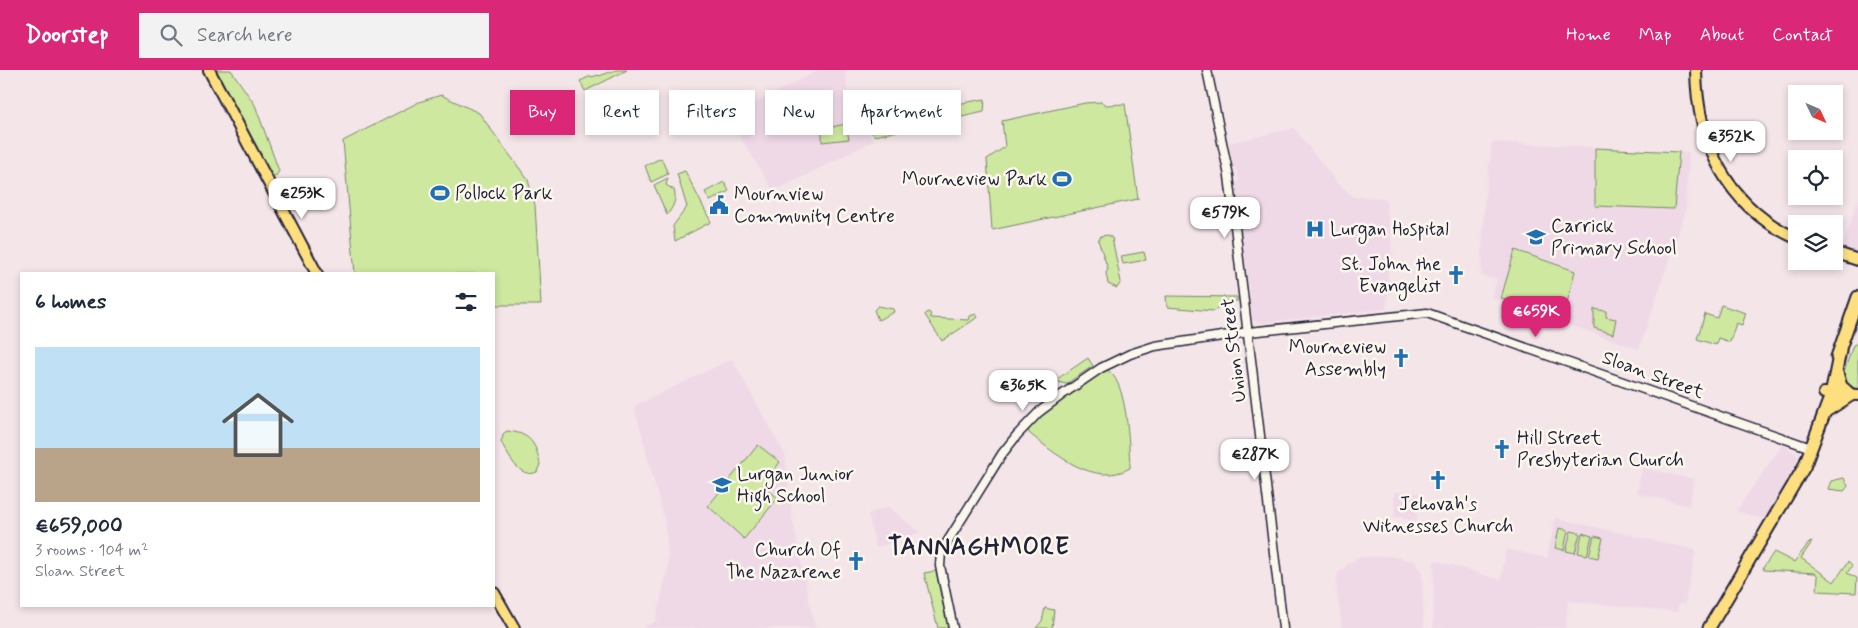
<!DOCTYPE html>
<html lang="en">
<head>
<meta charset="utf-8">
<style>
  :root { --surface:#fff; --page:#f2f2f3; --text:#1f2937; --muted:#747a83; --line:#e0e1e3; --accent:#db2777 }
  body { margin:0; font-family:Mynerve,sans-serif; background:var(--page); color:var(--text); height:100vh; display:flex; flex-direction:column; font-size:19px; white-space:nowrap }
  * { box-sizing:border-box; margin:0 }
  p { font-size:16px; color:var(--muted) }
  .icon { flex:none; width:28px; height:28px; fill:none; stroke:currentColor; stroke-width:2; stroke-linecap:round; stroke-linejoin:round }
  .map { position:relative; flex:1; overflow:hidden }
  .details { position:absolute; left:20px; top:202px; width:475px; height:335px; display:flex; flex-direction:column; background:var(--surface); border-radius:0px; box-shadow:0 2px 8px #0003 }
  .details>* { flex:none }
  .guide { position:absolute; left:510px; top:20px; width:475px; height:45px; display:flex; gap:10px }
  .needle { width:32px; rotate:134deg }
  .controls { position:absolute; left:1788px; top:15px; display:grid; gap:10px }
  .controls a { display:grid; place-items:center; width:55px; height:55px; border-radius:0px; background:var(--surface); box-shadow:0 2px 8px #0003; font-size:25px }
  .price { position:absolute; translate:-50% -42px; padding:0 11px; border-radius:10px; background:#fff; color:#222; font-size:16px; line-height:32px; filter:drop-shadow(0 1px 2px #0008) }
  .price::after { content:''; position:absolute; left:50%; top:30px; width:15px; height:11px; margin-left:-8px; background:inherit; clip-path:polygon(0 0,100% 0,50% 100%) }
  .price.selected { background:var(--accent); color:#fff }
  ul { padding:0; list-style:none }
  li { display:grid; align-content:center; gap:10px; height:265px; padding:0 15px }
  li+li { border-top:1px solid var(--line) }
  li span { display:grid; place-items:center; height:155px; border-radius:0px; color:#555 }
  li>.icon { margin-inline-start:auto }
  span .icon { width:90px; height:90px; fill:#fffc; stroke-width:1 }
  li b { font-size:21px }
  h2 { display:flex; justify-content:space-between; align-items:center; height:60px; padding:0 15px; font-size:21px }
  .chip { padding:0 18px; border-radius:0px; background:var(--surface); box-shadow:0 2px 8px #0003; font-size:18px; line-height:45px }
  .chip.selected { background:var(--accent); color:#fff }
  header { display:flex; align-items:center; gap:30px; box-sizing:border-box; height:70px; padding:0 25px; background:var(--accent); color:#fff }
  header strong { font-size:24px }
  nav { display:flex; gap:28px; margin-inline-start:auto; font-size:18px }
  .search { width:350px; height:45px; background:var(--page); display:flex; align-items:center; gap:12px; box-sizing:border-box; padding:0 18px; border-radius:0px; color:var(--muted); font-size:19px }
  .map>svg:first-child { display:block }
  .built { fill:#f0d9e7 }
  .green { fill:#cee89f; stroke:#78856d }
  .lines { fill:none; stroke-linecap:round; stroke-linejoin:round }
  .minor-casing { stroke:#22223b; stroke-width:11 }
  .major-casing { stroke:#22223b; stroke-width:14 }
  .highway-casing { stroke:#22223b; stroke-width:15 }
  .minor { stroke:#fbf7ec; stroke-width:8 }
  .major { stroke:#fedf80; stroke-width:10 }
  .highway { stroke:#fedf80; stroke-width:11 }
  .labels { text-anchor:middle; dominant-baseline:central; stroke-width:5; stroke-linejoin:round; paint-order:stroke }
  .poi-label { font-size:19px; fill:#22223b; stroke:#fbf7ec; text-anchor:start }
  .street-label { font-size:19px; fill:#22223b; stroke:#fbf7ec }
  .district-label { font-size:24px; font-weight:bold; letter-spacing:1px; fill:#22223b; stroke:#fbf7ec }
</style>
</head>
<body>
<header>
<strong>Doorstep</strong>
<div class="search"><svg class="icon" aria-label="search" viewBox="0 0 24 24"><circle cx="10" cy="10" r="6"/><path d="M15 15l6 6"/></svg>Search here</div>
<nav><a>Home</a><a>Map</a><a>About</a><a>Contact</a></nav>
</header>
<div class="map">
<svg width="1858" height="558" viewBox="0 0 1858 558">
  <rect width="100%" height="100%" fill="#f4e5e9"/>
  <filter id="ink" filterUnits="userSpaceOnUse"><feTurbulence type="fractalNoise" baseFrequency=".02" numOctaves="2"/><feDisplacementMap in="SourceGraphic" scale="10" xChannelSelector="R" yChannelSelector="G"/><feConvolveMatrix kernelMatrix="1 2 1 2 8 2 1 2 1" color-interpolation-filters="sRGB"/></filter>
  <g filter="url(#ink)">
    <!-- built -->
    <g class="built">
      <path d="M 819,0 L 846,0 L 849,46 L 875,70 L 785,116 L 772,119 L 728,47 Z"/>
      <path d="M 1294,58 L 1337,113 L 1354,127 L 1386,128 L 1393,190 L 1387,195 L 1389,219 L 1386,239 L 1259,253 L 1253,250 L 1236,117 L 1239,110 L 1237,100 L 1233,97 L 1229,73 Z"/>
      <path d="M 1492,72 L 1689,82 L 1686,140 L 1639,279 L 1491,228 L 1497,209 L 1481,206 L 1484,136 Z"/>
      <path d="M 1858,128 L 1858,183 L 1846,180 L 1843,176 Z"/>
      <path d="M 732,289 L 785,384 L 792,447 L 815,558 L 645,558 L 646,555 L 655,552 L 668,498 L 668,485 L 664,449 L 634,336 Z"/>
      <path d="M 1783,374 L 1797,384 L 1798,397 L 1774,436 L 1763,449 L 1736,441 Z"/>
      <path d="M 1642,398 L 1694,409 L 1689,436 L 1637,423 Z"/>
      <path d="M 1394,422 L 1419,423 L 1417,451 L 1394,447 Z"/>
      <path d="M 888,437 L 920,462 L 876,478 L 868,444 Z"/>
      <path d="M 1555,448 L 1696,480 L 1685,534 L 1679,534 L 1677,542 L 1568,531 L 1566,558 L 1433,558 L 1434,490 L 1501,510 L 1506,479 L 1547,488 Z"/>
      <path d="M 1390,486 L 1414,491 L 1422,502 L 1424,558 L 1342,558 L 1337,524 L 1336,509 L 1339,502 L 1350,492 L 1360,487 Z"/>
    </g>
    <!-- green -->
    <g class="green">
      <path d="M 216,0 L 231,0 L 255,35 L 279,101 L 276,106 L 270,104 Z"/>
      <path d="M 616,0 L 627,0 L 585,21 L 580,11 L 591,6 L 592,7 L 598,5 L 599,6 Z"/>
      <path d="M 441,25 L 479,43 L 528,110 L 535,135 L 541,235 L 494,235 L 494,204 L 355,204 L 343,71 L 419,32 Z"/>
      <path d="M 985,29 L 984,42 L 875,66 L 864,55 L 895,45 Z"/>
      <path d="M 1101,32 L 1106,35 L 1125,34 L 1138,129 L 992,160 L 987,89 L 1005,77 L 1002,51 L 1085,33 Z"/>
      <path d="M 870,39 L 871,48 L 860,52 L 853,46 L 852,40 Z"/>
      <path d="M 846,54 L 849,69 L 822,72 L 822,59 Z"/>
      <path d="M 1595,78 L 1679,82 L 1674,139 L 1595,136 Z"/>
      <path d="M 661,88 L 668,104 L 651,112 L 645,96 Z"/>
      <path d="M 685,101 L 711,152 L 675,171 L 673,156 L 687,137 L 677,104 Z"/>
      <path d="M 668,108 L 666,115 L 674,120 C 677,130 673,137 667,145 L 654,115 Z"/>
      <path d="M 724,112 L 729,121 L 710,131 L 705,122 Z"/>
      <path d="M 1108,165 L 1112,168 L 1121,212 L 1117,218 L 1108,214 L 1106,203 L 1108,199 L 1098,170 L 1101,166 Z"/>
      <path d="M 1515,180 L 1575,201 L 1563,249 L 1501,228 Z"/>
      <path d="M 1144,182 L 1146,190 L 1123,194 L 1121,186 Z"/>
      <path d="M 1166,226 L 1237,227 L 1237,231 L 1222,232 L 1216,240 L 1213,241 L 1167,237 Z"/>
      <path d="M 1721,235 L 1746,243 L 1742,255 L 1736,253 L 1730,272 L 1718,268 L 1716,275 L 1697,269 L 1705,244 L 1717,248 Z"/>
      <path d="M 878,236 L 893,239 L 894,242 L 878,250 L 874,240 Z"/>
      <path d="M 1594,239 L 1606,241 L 1606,247 L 1616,249 L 1613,264 L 1594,258 Z"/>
      <path d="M 927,242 L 930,243 L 931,248 L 969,250 L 970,246 L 976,244 L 978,247 L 942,271 L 925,245 Z"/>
      <path d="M 1858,273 L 1858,319 L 1848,316 L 1842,308 L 1853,275 Z"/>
      <path d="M 1088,288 L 1093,296 L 1066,314 L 1058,312 L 1057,309 Z"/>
      <path d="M 1105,299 C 1128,307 1129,377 1130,398 C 1095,418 1055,384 1029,363 L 1028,359 L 1047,339 Z"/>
      <path d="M 507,361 C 530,363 536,373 540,394 L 537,402 C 519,410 508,384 501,372 L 504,363 Z"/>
      <path d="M 758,375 L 780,392 L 763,416 L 778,428 L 744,469 L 708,436 Z"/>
      <path d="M 1844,408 L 1848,416 L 1844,421 L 1828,419 L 1831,411 Z"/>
      <path d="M 1559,458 L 1568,460 L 1564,480 L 1555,478 Z"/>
      <path d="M 1571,461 L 1580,463 L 1575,483 L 1566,481 Z"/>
      <path d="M 1582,463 L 1592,466 L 1587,485 L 1578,483 Z"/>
      <path d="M 1594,466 L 1603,468 L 1598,488 L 1589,486 Z"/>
      <path d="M 1812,472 L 1801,488 L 1834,512 L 1848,492 L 1852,496 L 1847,503 L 1857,508 L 1856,523 L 1817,521 L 1818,506 L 1815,503 L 1764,500 L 1763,498 L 1774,482 L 1794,492 L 1809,473 Z"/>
      <path d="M 936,501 L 948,558 L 938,558 L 924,503 Z"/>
      <path d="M 1045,538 L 1054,540 L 1052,558 L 1036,558 L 1042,551 Z"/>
    </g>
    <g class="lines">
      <!-- minor casing -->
      <g class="minor-casing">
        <g id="minor">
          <path d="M 1207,0 L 1229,106 L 1283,558"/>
          <path d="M 953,558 L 940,496 L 941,482 L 1002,384 L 1017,365 L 1039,342 L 1063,324 L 1101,298 L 1130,284 L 1155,276 L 1249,262 L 1427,243 L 1811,378"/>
        </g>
      </g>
      <!-- major casing -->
      <g class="major-casing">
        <g id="major">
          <path d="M 209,0 L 317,204"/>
          <path d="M 1696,0 C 1697,73 1727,137 1796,168"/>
          <path d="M 1834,182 L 1858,190"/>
          <path d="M 1824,323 L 1858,325"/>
          <path d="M 494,523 L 514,558"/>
        </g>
      </g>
      <!-- highway casing -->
      <g class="highway-casing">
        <g id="highway">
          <path d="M 1837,287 L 1858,227"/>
          <path d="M 1826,341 L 1851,325 L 1841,316 L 1837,303"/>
          <path d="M 1709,558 L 1804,397 L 1831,325 L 1840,281"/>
        </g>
      </g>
      <!-- minor -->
      <use href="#minor" class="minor"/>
      <!-- major -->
      <use href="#major" class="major"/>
      <!-- highway -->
      <use href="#highway" class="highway"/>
    </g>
  </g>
  <!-- icons -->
  <defs>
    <g id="stadium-bare" transform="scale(1.5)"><path d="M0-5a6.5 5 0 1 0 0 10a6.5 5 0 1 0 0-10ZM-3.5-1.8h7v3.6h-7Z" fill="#1f6fb2" stroke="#fbf7ec" stroke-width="2.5" paint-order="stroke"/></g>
    <g id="civic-bare" transform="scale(1.5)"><path d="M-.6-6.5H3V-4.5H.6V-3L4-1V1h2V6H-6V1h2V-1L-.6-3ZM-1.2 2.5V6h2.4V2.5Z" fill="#1f6fb2" stroke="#fbf7ec" stroke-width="2.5" paint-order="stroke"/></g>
    <g id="hospital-bare" transform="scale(1.5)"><path d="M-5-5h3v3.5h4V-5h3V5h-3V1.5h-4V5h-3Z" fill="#1f6fb2" stroke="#fbf7ec" stroke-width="2.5" paint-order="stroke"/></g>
    <g id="school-bare" transform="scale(1.5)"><path d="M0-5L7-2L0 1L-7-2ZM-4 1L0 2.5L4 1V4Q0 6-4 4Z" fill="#1f6fb2" stroke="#fbf7ec" stroke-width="2.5" paint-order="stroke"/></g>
    <g id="church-bare" transform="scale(1.5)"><path d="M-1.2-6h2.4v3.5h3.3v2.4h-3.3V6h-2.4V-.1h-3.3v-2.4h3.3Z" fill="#1f6fb2" stroke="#fbf7ec" stroke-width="2.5" paint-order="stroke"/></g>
  </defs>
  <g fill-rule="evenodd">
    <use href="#stadium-bare" x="1062" y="109"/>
    <use href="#stadium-bare" x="440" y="123"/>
    <use href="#civic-bare" x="719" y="135"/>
    <use href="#hospital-bare" x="1315" y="159"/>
    <use href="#school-bare" x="1536" y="167"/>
    <use href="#church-bare" x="1456" y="205"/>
    <use href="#church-bare" x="1401" y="288"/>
    <use href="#church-bare" x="1502" y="379"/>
    <use href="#church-bare" x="1438" y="410"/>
    <use href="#school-bare" x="722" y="415"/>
    <use href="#church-bare" x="856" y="491"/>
  </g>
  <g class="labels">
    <!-- poi labels -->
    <g class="poi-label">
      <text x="1047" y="109" text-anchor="end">Mourneview Park</text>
      <text x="455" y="123">Pollock Park</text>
      <text x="734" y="124">Mournview<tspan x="734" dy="22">Community Centre</tspan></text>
      <text x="1551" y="156">Carrick<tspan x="1551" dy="22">Primary School</tspan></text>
      <text x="1330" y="159">Lurgan Hospital</text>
      <text x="1441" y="194" text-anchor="end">St. John the<tspan x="1441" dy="22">Evangelist</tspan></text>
      <text x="1386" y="277" text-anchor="end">Mourneview<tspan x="1386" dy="22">Assembly</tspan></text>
      <text x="1517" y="368">Hill Street<tspan x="1517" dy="22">Presbyterian Church</tspan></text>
      <text x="737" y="404">Lurgan Junior<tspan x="737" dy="22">High School</tspan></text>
      <text x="1438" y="434" text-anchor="middle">Jehovah's<tspan x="1438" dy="22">Witnesses Church</tspan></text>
      <text x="841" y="480" text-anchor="end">Church Of<tspan x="841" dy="22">The Nazarene</tspan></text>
    </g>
    <!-- street labels -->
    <g class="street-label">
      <text transform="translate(1234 280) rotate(-97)">Union Street</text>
      <text transform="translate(1653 305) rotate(20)">Sloan Street</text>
    </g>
    <!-- district labels -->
    <g class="district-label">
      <text x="979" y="477">TANNAGHMORE</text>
    </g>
  </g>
</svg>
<div class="controls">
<a><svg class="needle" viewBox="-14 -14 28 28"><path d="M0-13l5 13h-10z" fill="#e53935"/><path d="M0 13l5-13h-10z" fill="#747a83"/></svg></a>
<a><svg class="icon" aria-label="locate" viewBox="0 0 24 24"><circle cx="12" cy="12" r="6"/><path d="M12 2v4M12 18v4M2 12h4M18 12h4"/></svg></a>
<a><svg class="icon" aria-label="layers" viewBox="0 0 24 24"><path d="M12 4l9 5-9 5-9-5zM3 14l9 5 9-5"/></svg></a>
</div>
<b class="price" style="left:1731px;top:93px">€352K</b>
<b class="price" style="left:302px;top:150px">€253K</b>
<b class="price" style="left:1225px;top:169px">€579K</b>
<b class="price selected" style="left:1536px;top:268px">€659K</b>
<b class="price" style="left:1023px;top:342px">€365K</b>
<b class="price" style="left:1255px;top:411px">€287K</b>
<div class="guide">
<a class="chip selected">Buy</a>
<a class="chip">Rent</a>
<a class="chip">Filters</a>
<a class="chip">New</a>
<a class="chip">Apartment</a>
</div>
<section class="details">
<h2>6 homes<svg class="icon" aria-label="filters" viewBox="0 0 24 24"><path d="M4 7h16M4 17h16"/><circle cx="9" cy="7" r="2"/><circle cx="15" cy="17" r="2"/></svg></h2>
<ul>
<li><span style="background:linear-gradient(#bfe0f5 65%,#b9a48a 0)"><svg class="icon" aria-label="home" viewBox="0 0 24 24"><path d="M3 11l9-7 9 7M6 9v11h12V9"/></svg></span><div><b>€659,000</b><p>3 rooms · 104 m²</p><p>Sloan Street</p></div></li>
</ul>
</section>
</div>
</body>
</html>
